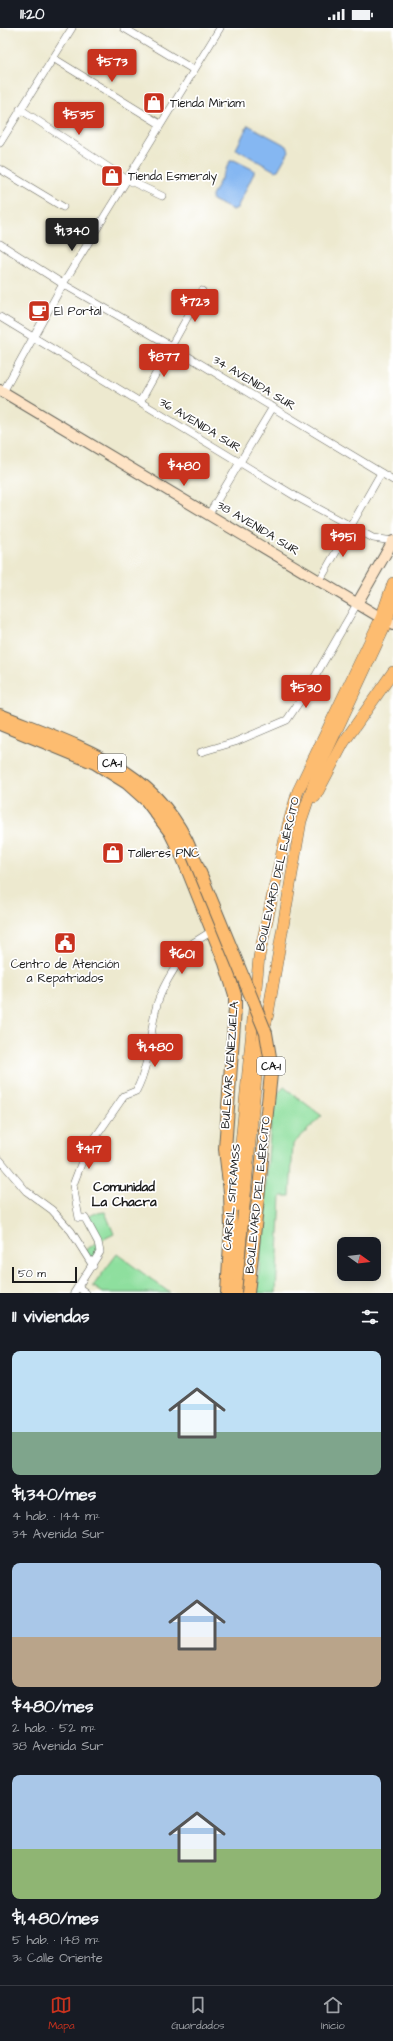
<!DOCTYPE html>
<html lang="es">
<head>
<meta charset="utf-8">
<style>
  :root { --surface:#171b24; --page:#242831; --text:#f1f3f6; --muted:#9ea1a6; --line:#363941; --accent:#c8321e }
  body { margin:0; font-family:"Architects Daughter",sans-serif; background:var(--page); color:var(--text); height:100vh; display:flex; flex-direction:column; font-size:15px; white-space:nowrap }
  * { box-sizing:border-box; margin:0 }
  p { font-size:13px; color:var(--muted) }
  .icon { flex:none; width:22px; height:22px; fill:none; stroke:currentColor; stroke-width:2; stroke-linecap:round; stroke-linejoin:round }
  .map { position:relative; height:1265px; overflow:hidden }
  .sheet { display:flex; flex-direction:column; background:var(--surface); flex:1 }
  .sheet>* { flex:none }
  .needle { width:26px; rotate:105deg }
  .tools { position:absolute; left:337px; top:1209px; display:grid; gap:8px }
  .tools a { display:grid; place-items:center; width:44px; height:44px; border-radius:8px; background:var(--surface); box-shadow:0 2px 10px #0003; font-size:20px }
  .scale { position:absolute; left:12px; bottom:10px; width:65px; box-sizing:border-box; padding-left:4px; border:2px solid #1c1c1c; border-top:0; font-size:11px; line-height:14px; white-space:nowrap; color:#1c1c1c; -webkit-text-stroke:3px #fff; paint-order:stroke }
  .price { position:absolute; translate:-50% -34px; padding:0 9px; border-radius:4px; background:var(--accent); color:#fff; font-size:13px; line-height:26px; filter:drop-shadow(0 1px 2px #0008) }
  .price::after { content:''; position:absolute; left:50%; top:24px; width:12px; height:9px; margin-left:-6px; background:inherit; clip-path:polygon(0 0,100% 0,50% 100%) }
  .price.active { background:#222; color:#fff }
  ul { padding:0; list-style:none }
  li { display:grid; align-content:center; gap:8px; height:212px; padding:0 12px }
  li span { display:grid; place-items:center; height:124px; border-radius:8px; color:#555 }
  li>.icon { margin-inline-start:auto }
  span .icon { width:72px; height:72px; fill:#fffc; stroke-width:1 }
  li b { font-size:17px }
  h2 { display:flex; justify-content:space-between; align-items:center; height:48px; padding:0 12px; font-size:17px }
  .status { display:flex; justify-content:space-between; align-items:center; height:28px; padding:0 20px; background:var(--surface); direction:ltr }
  .status svg { height:11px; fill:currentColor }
  .menu { display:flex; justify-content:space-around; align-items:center; height:56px; border-top:1px solid var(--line); background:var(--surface); font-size:11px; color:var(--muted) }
  .menu a { display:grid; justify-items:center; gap:2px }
  .menu .active { color:var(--accent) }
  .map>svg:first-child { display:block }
  .green { fill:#8edf9e; stroke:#557e5d }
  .water { fill:#85b7f2; stroke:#506a87 }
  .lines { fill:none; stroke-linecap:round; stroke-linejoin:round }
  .minor-casing { stroke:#65645b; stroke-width:8 }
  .secondary-casing { stroke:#65645b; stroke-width:12 }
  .primary-casing { stroke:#65645b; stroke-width:12 }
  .trunk-casing { stroke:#65645b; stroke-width:14 }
  .minor { stroke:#fff; stroke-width:7 }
  .secondary { stroke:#fee4c6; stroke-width:10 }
  .primary { stroke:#fdbc70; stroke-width:11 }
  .trunk { stroke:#fdbc70; stroke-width:12 }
  .trunk-bridge-casing { stroke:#65645b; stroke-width:14; stroke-linecap:butt }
  .trunk-bridge { stroke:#fdbc70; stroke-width:12 }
  .labels { text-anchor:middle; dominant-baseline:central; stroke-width:3.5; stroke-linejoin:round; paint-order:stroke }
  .shield { fill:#fff; stroke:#606060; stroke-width:1 }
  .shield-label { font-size:11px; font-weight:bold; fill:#1c1c1c }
  .poi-label { font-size:12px; fill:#1c1c1c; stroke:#fff; text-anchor:start }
  .street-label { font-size:12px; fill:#1c1c1c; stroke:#fff }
  .neighbourhood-label { font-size:13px; font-weight:bold; fill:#1c1c1c; stroke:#fff }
</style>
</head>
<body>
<div class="status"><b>11:20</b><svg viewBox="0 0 49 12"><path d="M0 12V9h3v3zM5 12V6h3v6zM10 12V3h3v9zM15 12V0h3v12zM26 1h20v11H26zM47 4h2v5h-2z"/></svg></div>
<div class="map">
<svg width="393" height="1265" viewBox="0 0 393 1265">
  <rect width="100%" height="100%" fill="#fff"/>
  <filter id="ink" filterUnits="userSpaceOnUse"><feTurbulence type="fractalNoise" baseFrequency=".025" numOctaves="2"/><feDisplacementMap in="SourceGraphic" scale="8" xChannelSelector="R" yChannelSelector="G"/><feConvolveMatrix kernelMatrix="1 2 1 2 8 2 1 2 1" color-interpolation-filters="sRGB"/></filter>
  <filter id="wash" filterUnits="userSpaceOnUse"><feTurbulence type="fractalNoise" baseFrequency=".012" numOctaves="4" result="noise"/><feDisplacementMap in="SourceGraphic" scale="16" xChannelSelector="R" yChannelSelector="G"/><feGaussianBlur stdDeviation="0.9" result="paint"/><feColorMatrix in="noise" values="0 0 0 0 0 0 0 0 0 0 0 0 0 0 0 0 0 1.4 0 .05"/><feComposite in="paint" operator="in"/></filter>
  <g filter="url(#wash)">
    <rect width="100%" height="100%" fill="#ede9cf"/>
    <!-- green -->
    <g class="green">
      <path d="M 284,1059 L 322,1088 L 293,1116 L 290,1168 L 281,1168 L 276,1265 L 257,1265 L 273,1070 Z"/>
      <path d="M 105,1184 L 114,1206 L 98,1214 L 100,1220 L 93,1238 L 84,1223 L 98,1214 L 85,1190 L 96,1185 Z"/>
      <path d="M 117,1226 L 170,1265 L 103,1265 L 93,1258 Z"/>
    </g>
    <!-- water -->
    <g class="water">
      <path d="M 248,97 L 287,118 L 289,123 L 278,142 L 275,143 L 236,121 Z"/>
      <path d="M 234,132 L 254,142 L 254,145 L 237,180 L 233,182 L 212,172 L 212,168 L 230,133 Z"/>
    </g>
  </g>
  <g filter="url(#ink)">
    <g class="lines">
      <!-- minor casing -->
      <g class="minor-casing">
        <g id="minor">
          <path d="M 124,0 L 194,42"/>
          <path d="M 53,30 L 160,96"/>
          <path d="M 20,81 L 126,151 L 162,168"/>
          <path d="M 0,115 L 72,0"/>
          <path d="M 0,141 L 63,179"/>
          <path d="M 0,216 L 63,256 L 171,318 L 393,452"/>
          <path d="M 0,289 L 295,468 L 373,510 L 393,513"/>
          <path d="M 3,364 L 63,256 L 220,0"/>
          <path d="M 140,374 L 202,263"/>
          <path d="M 209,486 L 273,379"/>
          <path d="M 320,552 L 381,445"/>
          <path d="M 201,724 L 235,714 L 287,692 L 308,661 L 358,574"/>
          <path d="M 0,1132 L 26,1163 L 52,1182 L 71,1203 L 93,1238"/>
          <path d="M 78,1259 L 86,1265"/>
          <path d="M 74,1265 L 100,1224 L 98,1214 L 85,1190 L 79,1190 L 73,1157 L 86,1123 L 124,1068 L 136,1063 C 150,1037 149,1008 156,980 C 161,959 176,938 188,920 L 193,915 L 212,903"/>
        </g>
      </g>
      <!-- secondary casing -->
      <g class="secondary-casing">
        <g id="secondary">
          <path d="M 0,362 L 393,597"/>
          <path d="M 358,574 L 393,513"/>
        </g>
      </g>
      <!-- primary casing -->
      <g class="primary-casing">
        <g id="primary">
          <path d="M 315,769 L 344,714 L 393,644"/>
          <path d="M 235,1178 L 259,929 L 288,797 L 298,763 L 381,590 L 393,555"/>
          <path d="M 236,1265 L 258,1027 L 268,986 L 301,793 L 319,740 L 387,594 L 393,569"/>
        </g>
      </g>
      <!-- trunk casing -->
      <g class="trunk-casing">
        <g id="trunk">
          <path d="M 0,687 C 77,718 158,740 192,825"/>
          <path d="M 0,696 L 95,735 L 127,755 L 146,772 L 170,804 L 182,828 L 225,935 L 235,967 L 235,981 L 225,1121 L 230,1164 L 231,1199 L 227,1265"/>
        </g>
      </g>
      <!-- minor -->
      <use href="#minor" class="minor"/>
      <!-- secondary -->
      <use href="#secondary" class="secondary"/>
      <!-- primary -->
      <use href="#primary" class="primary"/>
      <!-- trunk -->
      <use href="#trunk" class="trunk"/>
      <!-- trunk-bridge casing -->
      <g class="trunk-bridge-casing">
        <path id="trunk-bridge" d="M 192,825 L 266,1005 L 270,1029 L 271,1046 L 248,1265"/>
      </g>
      <!-- trunk-bridge -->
      <use href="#trunk-bridge" class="trunk-bridge"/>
    </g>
  </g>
  <!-- icons -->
  <defs>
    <g id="shop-square" transform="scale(1.15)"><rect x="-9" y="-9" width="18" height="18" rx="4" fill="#c8321e" stroke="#fff"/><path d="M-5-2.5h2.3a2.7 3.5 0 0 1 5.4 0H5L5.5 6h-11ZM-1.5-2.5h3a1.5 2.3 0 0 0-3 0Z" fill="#fff"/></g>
    <g id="cafe-square" transform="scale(1.15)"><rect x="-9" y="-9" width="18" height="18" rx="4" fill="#c8321e" stroke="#fff"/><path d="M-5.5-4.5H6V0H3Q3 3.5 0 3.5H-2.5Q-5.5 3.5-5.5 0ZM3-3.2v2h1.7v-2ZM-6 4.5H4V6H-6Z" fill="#fff"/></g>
    <g id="civic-square" transform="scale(1.15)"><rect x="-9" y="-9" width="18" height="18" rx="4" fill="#c8321e" stroke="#fff"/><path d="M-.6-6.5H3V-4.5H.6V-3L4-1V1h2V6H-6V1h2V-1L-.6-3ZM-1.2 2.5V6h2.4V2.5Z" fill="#fff"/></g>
  </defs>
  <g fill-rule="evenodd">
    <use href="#shop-square" x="154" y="75"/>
    <use href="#shop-square" x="112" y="148"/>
    <use href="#cafe-square" x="39" y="283"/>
    <use href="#shop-square" x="113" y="825"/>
    <use href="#civic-square" x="65" y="915"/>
  </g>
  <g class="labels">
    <!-- shield labels -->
    <g class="shield">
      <rect x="98" y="726" width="28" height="18" rx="3"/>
      <rect x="257" y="1029" width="28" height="18" rx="3"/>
    </g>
    <g class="shield-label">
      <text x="112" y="735">CA-1</text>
      <text x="271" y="1038">CA-1</text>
    </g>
    <!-- poi labels -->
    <g class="poi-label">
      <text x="170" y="75">Tienda Miriam</text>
      <text x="128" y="148">Tienda Esmeraly</text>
      <text x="54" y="283">El Portal</text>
      <text x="128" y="825">Talleres PNC</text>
      <text x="65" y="936" text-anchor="middle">Centro de Atención<tspan x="65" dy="14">a Repatriados</tspan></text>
    </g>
    <!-- street labels -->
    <g class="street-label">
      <text transform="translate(254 355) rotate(31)">34 AVENIDA SUR</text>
      <text transform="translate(200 397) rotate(31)">36 AVENIDA SUR</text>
      <text transform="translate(258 500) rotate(31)">38 AVENIDA SUR</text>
      <text transform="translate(278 846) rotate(-77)">BOULEVARD DEL EJÉRCITO</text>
      <text transform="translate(230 1037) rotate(-86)">BULEVAR VENEZUELA</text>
      <text transform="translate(258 1167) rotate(-84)">BOULEVARD DEL EJÉRCITO</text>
      <text transform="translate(232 1169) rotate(-85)">CARRIL SITRAMSS</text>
    </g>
    <!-- neighbourhood labels -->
    <g class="neighbourhood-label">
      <text x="124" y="1159">Comunidad<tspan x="124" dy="15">La Chacra</tspan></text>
    </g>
  </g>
</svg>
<div class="tools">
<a><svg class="needle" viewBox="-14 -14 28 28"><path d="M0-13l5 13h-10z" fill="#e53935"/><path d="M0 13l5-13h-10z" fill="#9ea1a6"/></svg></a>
</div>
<div class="scale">50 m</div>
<b class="price" style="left:112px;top:55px">$573</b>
<b class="price" style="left:79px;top:108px">$535</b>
<b class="price active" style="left:72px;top:224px">$1,340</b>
<b class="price" style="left:195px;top:295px">$723</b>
<b class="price" style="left:164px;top:350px">$877</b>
<b class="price" style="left:184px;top:459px">$480</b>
<b class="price" style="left:343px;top:530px">$951</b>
<b class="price" style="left:306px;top:681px">$530</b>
<b class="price" style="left:182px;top:947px">$601</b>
<b class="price" style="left:155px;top:1040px">$1,480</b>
<b class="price" style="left:89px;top:1142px">$417</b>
</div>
<section class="sheet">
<h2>11 viviendas<svg class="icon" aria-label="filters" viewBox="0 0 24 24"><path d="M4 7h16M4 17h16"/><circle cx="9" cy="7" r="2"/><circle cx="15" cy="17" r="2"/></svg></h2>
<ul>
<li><span style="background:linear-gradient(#bfe0f5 65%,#7fa58c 0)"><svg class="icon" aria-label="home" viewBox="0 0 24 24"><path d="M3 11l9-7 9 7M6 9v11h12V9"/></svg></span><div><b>$1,340/mes</b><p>4 hab. · 144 m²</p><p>34 Avenida Sur</p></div></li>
<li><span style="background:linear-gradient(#a9c7e8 60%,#b9a48a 0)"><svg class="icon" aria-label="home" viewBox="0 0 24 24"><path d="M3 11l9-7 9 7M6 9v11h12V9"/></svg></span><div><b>$480/mes</b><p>2 hab. · 52 m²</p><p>38 Avenida Sur</p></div></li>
<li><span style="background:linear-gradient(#a9c7e8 60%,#8fb573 0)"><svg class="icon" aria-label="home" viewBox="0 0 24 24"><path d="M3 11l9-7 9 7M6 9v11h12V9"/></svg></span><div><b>$1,480/mes</b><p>5 hab. · 148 m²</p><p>3ª Calle Oriente</p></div></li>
</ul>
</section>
<nav class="menu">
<a class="active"><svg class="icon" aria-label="map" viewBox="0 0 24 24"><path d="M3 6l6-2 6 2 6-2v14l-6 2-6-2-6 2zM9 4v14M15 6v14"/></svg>Mapa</a>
<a><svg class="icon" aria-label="saved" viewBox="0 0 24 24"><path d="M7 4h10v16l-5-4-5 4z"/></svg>Guardados</a>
<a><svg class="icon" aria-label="home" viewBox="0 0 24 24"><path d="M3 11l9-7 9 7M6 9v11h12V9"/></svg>Inicio</a>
</nav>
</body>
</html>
